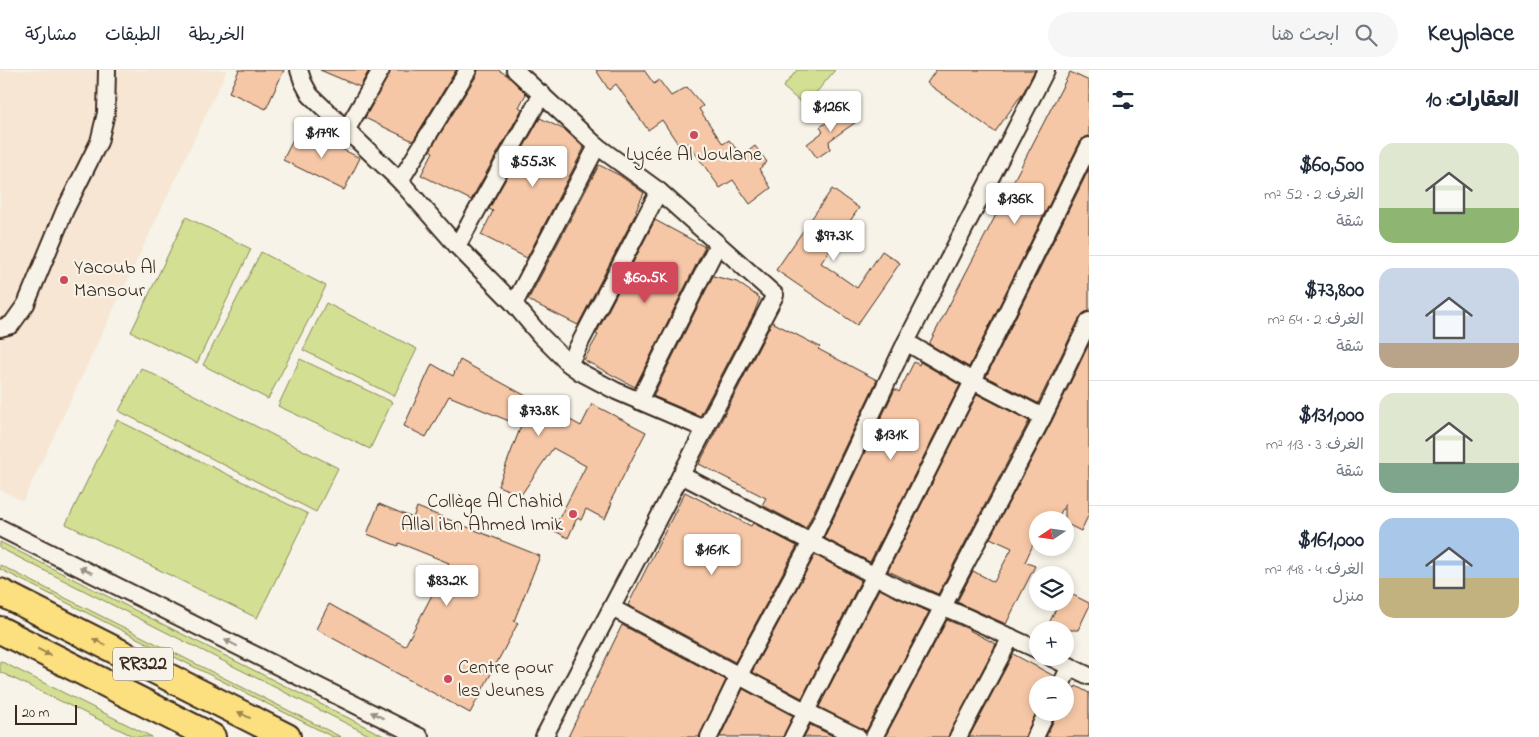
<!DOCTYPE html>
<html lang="ar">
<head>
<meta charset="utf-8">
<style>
  :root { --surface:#fff; --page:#f6f6f7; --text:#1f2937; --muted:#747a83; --line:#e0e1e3; --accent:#d1495b }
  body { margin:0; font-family:"Indie Flower","Playpen Sans Arabic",sans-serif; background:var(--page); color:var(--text); direction:rtl; height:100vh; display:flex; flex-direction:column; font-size:19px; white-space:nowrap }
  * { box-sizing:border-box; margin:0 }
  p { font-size:16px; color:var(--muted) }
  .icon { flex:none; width:28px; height:28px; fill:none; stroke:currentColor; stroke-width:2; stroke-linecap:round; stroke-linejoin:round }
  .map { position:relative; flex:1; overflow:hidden; direction:ltr }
  .sheet { display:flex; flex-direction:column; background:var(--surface); width:450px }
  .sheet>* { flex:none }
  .needle { width:32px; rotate:257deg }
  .buttons { position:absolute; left:1029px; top:441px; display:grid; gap:10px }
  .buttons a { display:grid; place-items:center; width:45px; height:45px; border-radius:50%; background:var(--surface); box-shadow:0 2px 8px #0003; font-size:25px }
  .scale { position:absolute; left:15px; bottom:12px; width:62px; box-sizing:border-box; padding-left:5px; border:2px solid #3b2a1e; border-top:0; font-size:14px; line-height:18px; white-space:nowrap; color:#3b2a1e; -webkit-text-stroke:4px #f7f3e8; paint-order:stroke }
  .price { position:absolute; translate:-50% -42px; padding:0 11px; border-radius:5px; background:#fff; color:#222; font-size:16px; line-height:32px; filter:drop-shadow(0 1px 2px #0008) }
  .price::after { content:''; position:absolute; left:50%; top:30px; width:15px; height:11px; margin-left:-8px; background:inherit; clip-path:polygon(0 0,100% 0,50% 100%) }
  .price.current { background:var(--accent); color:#fff }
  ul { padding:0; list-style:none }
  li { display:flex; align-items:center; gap:15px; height:125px; padding:0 20px }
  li+li { border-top:1px solid var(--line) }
  li span { display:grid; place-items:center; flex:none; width:140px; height:100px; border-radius:15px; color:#555 }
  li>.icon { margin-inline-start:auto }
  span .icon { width:60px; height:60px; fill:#fffc; stroke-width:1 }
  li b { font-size:21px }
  h2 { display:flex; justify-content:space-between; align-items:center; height:60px; padding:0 20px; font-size:21px }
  header { display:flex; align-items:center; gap:30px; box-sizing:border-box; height:70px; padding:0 25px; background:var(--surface); border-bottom:1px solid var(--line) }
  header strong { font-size:24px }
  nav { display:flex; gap:28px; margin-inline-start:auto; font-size:18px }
  .search { width:350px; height:45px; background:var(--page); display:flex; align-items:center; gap:12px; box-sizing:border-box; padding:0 18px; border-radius:28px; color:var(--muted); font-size:19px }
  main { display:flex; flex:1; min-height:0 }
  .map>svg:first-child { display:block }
  .built { fill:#f7e6d4 }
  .green { fill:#d3e094; stroke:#878559 }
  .building { fill:#f6c7a6; stroke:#3b2a1e }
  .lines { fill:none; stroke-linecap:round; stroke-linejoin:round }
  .street-casing { stroke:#3b2a1e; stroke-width:20 }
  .primary-casing { stroke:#3b2a1e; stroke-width:30 }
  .street { stroke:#f7f3e8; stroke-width:16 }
  .primary { stroke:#fce080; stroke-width:26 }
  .oneway { fill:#998e83 }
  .oneway2 { fill:#9c854f }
  .poi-dot { fill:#d1495b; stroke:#f7f3e8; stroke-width:2 }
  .labels { text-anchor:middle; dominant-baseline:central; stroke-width:4.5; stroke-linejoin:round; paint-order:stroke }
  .shield { fill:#f7f3e8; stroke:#73665b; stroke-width:1 }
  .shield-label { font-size:19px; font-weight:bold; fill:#3b2a1e }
  .poi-label { font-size:20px; fill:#3b2a1e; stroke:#f7f3e8; text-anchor:start }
</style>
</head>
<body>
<header>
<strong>Keyplace</strong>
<div class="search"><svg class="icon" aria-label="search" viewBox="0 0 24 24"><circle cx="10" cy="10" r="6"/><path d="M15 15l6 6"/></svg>ابحث هنا</div>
<nav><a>الخريطة</a><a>الطبقات</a><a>مشاركة</a></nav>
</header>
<main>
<section class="sheet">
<h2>العقارات: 10<svg class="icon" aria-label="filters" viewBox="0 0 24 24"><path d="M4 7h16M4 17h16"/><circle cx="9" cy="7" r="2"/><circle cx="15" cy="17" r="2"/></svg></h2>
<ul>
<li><span style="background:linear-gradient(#dfe7d0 65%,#8fb573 0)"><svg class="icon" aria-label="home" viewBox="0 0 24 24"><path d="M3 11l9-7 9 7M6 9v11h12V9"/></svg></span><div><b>$60,500</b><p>الغرف: 2 · 52 m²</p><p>شقة</p></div></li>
<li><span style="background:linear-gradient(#c9d6e8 75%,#b9a48a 0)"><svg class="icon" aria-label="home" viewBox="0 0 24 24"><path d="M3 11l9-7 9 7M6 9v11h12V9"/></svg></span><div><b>$73,800</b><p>الغرف: 2 · 64 m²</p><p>شقة</p></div></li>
<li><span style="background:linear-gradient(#dfe7d0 70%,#7fa58c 0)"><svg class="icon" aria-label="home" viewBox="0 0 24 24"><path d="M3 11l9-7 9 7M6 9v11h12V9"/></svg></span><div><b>$131,000</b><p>الغرف: 3 · 113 m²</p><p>شقة</p></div></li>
<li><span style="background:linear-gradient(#a9c7e8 60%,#c2b280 0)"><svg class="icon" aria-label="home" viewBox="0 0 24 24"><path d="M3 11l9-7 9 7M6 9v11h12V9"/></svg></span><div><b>$161,000</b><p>الغرف: 4 · 148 m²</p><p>منزل</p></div></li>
</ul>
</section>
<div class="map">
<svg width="1089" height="667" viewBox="0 0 1089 667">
  <rect width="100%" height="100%" fill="#f7f3e8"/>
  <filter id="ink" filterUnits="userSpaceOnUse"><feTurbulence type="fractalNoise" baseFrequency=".02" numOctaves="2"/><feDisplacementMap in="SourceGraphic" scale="10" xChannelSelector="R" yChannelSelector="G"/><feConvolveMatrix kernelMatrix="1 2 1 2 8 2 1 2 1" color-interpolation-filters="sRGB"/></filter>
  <g filter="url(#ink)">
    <!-- built -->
    <path class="built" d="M 0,0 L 227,0 L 23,431 L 0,420 Z"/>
    <!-- green -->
    <g class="green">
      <path d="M 797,0 L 835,0 L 805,36 L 783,17 Z"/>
      <path d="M 186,147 L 251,179 L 197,293 L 131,262 Z"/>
      <path d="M 261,182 L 326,216 L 268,329 L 203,295 Z"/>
      <path d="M 326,233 L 417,279 L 394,326 L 303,280 Z"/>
      <path d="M 300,289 L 392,332 L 370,379 L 278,336 Z"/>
      <path d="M 141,298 L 338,398 L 316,442 L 119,341 Z"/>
      <path d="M 117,350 L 308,444 L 257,548 L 66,454 Z"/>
      <path d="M 0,472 L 386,667 L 373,667 L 0,478 Z"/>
      <path d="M 0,495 L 341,667 L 333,667 L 0,499 Z"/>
      <path d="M 0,591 L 152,667 L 135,667 L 0,602 Z"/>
    </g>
    <!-- building -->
    <g class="building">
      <path d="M 239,0 L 284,0 L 266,39 L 229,22 Z"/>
      <path d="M 320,0 L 369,0 L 360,17 Z"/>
      <path d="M 391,0 L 456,0 L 413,71 L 365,48 Z"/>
      <path d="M 478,0 L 498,0 L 507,5 L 526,24 L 519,37 L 522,39 L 471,130 L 421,105 L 433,82 L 430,80 L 477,5 Z"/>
      <path d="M 596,0 L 644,0 L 654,14 L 659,10 L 671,26 L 687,17 L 703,36 L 699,39 L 723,74 L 729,70 L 742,86 L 755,76 L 767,92 L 759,99 L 771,118 L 750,134 L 733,110 L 720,118 L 688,73 L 680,77 L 662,50 L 648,60 L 616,14 L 609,20 Z"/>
      <path d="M 936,0 L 1035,0 L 1024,21 L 995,62 L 927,13 Z"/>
      <path d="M 1070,2 L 1089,11 L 1089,66 L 1084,67 L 1080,72 L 969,297 L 929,274 Z"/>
      <path d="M 846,39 L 856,52 L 829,71 L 830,79 L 817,88 L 807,74 L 823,62 L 820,57 Z"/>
      <path d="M 540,48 L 565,60 L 584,78 L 527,188 L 481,165 L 493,141 L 489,139 Z"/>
      <path d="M 299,58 L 360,88 L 344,120 L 283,90 Z"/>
      <path d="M 599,95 L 619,105 L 644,123 L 636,140 L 637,141 L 578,255 L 528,230 Z"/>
      <path d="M 1089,99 L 1089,241 L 1084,243 L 1080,247 L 1038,333 L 986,307 Z"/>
      <path d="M 832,119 L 859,138 L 821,193 L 857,218 L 882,181 L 900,193 L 857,255 L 776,200 Z"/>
      <path d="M 655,150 L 705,177 L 635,317 L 584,290 L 598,265 L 596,264 Z"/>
      <path d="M 713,206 L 737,212 L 760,228 L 754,243 L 700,346 L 653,326 Z"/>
      <path d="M 772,252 L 820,277 L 818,279 L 877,310 L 806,458 L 762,435 L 766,428 L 699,394 Z"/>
      <path d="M 1089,274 L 1089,444 L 1081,461 L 1065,453 L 1065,434 L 1057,450 L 1047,445 L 1044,450 L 1038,450 L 1038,464 L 1025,492 L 1035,496 L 1006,554 L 957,532 L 973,501 L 994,512 L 1012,478 L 990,468 L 1052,351 Z"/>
      <path d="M 460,290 L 581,356 L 592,334 L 646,362 L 610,432 L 612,433 L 605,449 L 586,439 L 581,450 L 577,448 L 568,468 L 553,460 L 586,396 L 553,378 L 521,425 L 498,416 L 521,356 L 449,326 L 426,367 L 404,356 L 432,294 L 453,306 Z"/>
      <path d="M 914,292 L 919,295 L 920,292 L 960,315 L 870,492 L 824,468 L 895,319 L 899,322 Z"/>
      <path d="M 977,324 L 1029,351 L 938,524 L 888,501 Z"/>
      <path d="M 685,422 L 751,456 L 753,453 L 797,476 L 735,592 L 628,535 Z"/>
      <path d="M 379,434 L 413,448 L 417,437 L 540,486 L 514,551 L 518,553 L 470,643 L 316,559 L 329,534 L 405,576 L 449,493 L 399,473 L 398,476 L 367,464 Z"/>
      <path d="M 815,485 L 861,510 L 802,628 L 752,602 Z"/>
      <path d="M 879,519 L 929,542 L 866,661 L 819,637 Z"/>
      <path d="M 1065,521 L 1089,533 L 1089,537 L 1078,560 L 1046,560 L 1059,532 L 1065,532 Z"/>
      <path d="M 947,550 L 971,560 L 969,560 L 996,574 L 948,667 L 885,667 Z"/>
      <path d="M 622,555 L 726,610 L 699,667 L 568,667 Z"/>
      <path d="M 1013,584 L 1054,606 L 1051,615 L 1038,615 L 1038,639 L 1025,667 L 969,667 Z"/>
      <path d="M 1072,616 L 1075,618 L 1076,616 L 1089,623 L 1089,667 L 1046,667 L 1057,642 L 1065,642 L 1065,624 Z"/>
      <path d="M 743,619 L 793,646 L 783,667 L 720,667 Z"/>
      <path d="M 810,655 L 835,667 L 804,667 Z"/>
    </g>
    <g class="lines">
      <!-- street casing -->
      <g class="street-casing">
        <g id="street">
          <path d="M 299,0 L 303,12 L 310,25 L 400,111 L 457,176 L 514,234 L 540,265 L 569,294 L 580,302 L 616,321 L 705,359"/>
          <path d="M 515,0 L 597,76 L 659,121 L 775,225 L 544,667"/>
          <path d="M 347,59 L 381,0"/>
          <path d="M 400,111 L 468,0"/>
          <path d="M 457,176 L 542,24"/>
          <path d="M 514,234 L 597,76"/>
          <path d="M 0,258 L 11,255 L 26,234 L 65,140 L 99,72 L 106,43 L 107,0"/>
          <path d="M 906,272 L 973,311 L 1043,347"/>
          <path d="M 569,294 L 659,121"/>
          <path d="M 639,331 L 718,174"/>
          <path d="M 681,405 L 811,472 L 896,517 L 962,545 L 1038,580"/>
          <path d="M 0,458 L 420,667"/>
          <path d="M 612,538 L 805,641 L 858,667"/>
          <path d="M 1052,588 L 1089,606"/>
          <path d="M 1061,615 L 1070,596"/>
          <path d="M 709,667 L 739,605 L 811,472 L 906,272 L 1046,0"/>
          <path d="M 793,667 L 973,311 L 1089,76"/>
          <path d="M 874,667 L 1043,347 L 1089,251"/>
          <path d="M 958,667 L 1011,567"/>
          <path d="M 1035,667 L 1047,642"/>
        </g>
      </g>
      <!-- primary casing -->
      <g class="primary-casing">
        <g id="primary">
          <path d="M 0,522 L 287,667"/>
          <path d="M 0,560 L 212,667"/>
        </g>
      </g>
      <!-- street -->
      <use href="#street" class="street"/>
      <!-- primary -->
      <use href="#primary" class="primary"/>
    </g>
    <!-- one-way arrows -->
    <defs><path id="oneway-solid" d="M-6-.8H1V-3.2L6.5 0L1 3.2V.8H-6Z" transform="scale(1.25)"/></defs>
    <g class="oneway">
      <use href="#oneway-solid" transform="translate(86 500) rotate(-154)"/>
      <use href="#oneway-solid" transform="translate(231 573) rotate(-154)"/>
      <use href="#oneway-solid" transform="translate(377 645) rotate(-154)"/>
    </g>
    <g class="oneway2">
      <use href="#oneway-solid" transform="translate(99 572) rotate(-153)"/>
      <use href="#oneway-solid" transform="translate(44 582) rotate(27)"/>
      <use href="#oneway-solid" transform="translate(244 645) rotate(-153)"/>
    </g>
  </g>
  <!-- markers -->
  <g class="poi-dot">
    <circle cx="694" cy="65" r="5"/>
    <circle cx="64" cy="210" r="5"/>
    <circle cx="573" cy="444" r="5"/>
    <circle cx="448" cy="609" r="5"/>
  </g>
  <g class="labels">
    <!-- shield labels -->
    <rect class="shield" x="113" y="577.5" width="60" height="33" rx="4"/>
    <g class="shield-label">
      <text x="143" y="594">RR322</text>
    </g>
    <!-- poi labels -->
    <g class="poi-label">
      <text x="694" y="85" text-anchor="middle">Lycée Al Joulane</text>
      <text x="74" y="198">Yacoub Al<tspan x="74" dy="23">Mansour</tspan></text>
      <text x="563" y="432" text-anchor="end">Collège Al Chahid<tspan x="563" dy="23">Allal ibn Ahmed Imik</tspan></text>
      <text x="458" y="598">Centre pour<tspan x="458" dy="23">les Jeunes</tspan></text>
    </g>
  </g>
</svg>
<div class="buttons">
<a><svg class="needle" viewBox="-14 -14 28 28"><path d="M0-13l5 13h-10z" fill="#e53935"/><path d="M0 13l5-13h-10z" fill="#747a83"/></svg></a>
<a><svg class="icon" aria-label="layers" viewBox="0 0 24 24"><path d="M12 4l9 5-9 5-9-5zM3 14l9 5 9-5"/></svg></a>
<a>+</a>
<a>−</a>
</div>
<div class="scale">20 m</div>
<b class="price" style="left:831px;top:63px">$126K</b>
<b class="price" style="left:322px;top:89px">$179K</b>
<b class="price" style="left:533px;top:118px">$55.3K</b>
<b class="price" style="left:1015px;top:155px">$136K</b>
<b class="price" style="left:834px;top:192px">$97.3K</b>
<b class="price current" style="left:645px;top:234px">$60.5K</b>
<b class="price" style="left:539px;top:367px">$73.8K</b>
<b class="price" style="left:891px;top:391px">$131K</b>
<b class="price" style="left:712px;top:506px">$161K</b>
<b class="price" style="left:447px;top:537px">$83.2K</b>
</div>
</main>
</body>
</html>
